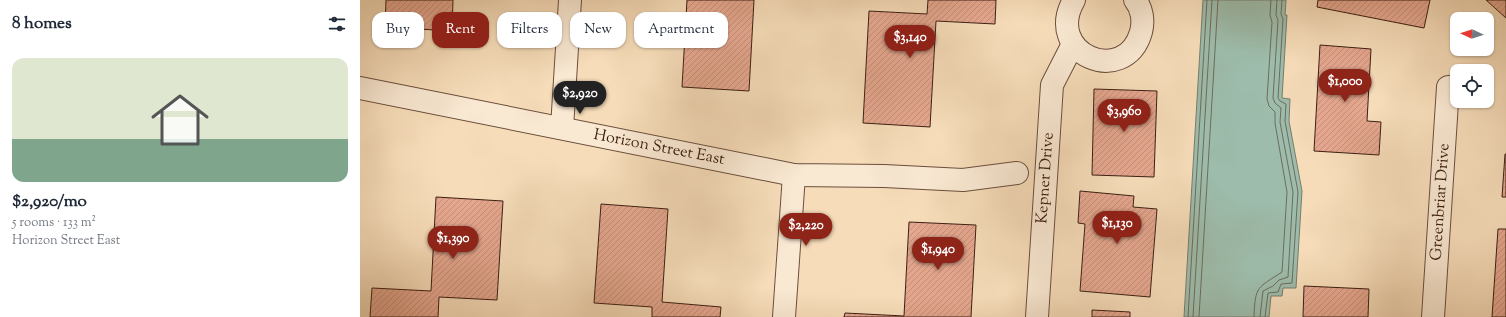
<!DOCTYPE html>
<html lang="en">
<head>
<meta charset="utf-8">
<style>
  :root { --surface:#fff; --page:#f2f2f3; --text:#1f2937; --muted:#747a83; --accent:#8f2418 }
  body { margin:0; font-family:"Sorts Mill Goudy",serif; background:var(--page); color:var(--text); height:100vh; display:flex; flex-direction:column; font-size:15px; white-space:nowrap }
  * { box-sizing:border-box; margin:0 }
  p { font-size:13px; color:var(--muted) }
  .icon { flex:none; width:22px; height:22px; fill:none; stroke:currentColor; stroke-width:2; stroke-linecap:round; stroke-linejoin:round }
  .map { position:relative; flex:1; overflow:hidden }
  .sheet { display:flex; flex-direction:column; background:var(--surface); width:360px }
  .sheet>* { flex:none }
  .hud { position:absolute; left:12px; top:12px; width:380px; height:36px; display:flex; gap:8px }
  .needle { width:26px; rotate:274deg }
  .tools { position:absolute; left:1090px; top:12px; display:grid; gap:8px }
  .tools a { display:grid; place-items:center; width:44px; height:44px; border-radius:8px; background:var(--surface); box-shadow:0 1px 3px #0004; font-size:20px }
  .price { position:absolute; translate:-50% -34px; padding:0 9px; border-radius:14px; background:var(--accent); color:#fff; font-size:13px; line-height:26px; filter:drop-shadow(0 1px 2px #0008) }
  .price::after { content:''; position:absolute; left:50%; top:24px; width:12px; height:9px; margin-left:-6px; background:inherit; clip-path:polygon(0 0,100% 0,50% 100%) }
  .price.active { background:#222; color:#fff }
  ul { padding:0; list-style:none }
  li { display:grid; align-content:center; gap:8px; height:212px; padding:0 12px }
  li span { display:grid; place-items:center; height:124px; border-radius:12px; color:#555 }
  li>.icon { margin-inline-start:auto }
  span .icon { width:72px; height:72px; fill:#fffc; stroke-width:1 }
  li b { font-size:17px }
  h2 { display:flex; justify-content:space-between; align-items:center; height:48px; padding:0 12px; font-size:17px }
  .pill { padding:0 14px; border-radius:12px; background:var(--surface); box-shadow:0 1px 3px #0004; font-size:14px; line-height:36px }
  .pill.active { background:var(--accent); color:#fff }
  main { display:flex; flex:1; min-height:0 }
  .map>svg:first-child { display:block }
  .water { fill:#9dbcab; stroke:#777d6e }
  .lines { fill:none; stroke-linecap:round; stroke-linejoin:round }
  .shore { stroke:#6d6d5e; stroke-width:1 }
  .building { fill:url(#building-hatch); stroke:#3d1e12 }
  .minor-casing { stroke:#6b4e3c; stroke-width:24 }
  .minor { stroke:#f9e8d2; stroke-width:22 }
  .labels { text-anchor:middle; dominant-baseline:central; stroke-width:3.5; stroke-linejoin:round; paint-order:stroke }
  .street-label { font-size:16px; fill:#3d1e12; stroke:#f9e8d2 }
</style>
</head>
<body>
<main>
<section class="sheet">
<h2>8 homes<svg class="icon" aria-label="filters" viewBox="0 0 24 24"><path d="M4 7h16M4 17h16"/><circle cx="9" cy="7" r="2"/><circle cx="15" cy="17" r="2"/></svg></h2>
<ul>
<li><span style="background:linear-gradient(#dfe7d0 65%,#7fa58c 0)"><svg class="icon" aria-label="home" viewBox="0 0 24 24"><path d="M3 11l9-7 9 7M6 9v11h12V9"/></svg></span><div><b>$2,920/mo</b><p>5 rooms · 133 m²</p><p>Horizon Street East</p></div></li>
</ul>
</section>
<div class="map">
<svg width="1146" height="317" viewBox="0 0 1146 317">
  <defs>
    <pattern id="building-hatch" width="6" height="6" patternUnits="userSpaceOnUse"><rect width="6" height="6" fill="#e5a78f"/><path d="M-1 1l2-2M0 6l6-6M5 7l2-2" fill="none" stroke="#c58f7a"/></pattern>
  </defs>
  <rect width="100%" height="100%" fill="#f6dcb9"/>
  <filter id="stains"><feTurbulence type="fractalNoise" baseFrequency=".005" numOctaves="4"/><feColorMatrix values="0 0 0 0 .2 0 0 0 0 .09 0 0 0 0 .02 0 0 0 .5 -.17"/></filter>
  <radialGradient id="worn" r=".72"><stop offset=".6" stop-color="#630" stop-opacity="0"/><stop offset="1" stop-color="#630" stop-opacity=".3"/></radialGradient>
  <!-- water -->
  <path class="water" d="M 843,0 L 926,0 L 925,15 L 927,15 L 922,98 L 930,99 L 929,121 L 942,191 L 936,288 L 923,288 L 922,296 L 911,296 L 909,317 L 824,317 Z"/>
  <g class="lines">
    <!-- shore -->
    <g class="shore">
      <path d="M 828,317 L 847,0"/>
      <path d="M 833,317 L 852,0"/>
      <path d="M 839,317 L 858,0"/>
      <path d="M 894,317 C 895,285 898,288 922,272 L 927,192 L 915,123 L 915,112 L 909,106 L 907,99 L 912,22 L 910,15 L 911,0"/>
      <path d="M 900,317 L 903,291 L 913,286 L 919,280 L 928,277 L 933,192 L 920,122 L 921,108 L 915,103 L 913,98 L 918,20 L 916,15 L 917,0"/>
      <path d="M 905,317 L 908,293 L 918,292 L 921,284 L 932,283 L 938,192 L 925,121 L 926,104 L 920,101 L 918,98 L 923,19 L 921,14 L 922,0"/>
    </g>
  </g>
  <!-- building -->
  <g class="building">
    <path d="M 26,0 L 93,0 L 92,31 L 25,27 Z"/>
    <path d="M 327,0 L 394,0 L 389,91 L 322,87 Z"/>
    <path d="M 568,0 L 636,0 L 635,24 L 576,21 L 570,127 L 503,123 L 509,11 L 567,14 Z"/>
    <path d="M 958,0 L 1070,0 L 1064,28 L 957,7 Z"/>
    <path d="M 1126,0 L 1146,0 L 1146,18 Z"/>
    <path d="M 960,45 L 1011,49 L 1007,121 L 1021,122 L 1019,155 L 954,151 Z"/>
    <path d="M 734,89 L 797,91 L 794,177 L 732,175 Z"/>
    <path d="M 1145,154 L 1146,154 L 1146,197 L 1142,197 Z"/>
    <path d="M 720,191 L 774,196 L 773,207 L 797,209 L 790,297 L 720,291 L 725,224 L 718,223 Z"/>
    <path d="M 76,197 L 143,201 L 137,300 L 79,297 L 78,317 L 10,317 L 12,288 L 71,291 Z"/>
    <path d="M 241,204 L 308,209 L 302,302 L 361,307 L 360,317 L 292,317 L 292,307 L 234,303 Z"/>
    <path d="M 549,222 L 616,225 L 611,317 L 484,317 L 485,313 L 544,316 Z"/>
    <path d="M 1138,229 L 1146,229 L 1146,317 L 1132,317 Z"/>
    <path d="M 944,286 L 1009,289 L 1008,317 L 943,317 Z"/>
    <path d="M 732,310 L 770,312 L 770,317 L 732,317 Z"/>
  </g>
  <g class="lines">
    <!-- minor casing -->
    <g class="minor-casing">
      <g id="minor">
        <path d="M 714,0 C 683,54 765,88 781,32 C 784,21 782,8 775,0"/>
        <path d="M 0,88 L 434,175 L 524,176 L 603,180 L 657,173"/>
        <path d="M 202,128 L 210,0"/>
        <path d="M 424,317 L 434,175"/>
        <path d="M 677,317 L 692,85 L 713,44"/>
        <path d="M 1073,317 L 1088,87"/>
      </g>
    </g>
    <!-- minor -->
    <use href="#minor" class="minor"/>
  </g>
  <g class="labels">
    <!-- street labels -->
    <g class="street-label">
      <text transform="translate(299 148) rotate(11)">Horizon Street East</text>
      <text transform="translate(686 178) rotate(-86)">Kepner Drive</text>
      <text transform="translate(1081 202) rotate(-86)">Greenbriar Drive</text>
    </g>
  </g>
  <rect width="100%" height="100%" filter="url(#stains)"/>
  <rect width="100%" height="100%" fill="url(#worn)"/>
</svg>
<div class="tools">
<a><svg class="needle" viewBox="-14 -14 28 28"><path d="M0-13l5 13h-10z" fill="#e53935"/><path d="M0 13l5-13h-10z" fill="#747a83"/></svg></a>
<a><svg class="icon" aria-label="locate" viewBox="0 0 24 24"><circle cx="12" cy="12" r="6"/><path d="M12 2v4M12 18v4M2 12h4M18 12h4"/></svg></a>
</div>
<b class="price" style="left:550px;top:59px">$3,140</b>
<b class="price" style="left:985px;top:103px">$1,000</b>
<b class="price active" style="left:220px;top:115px">$2,920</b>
<b class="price" style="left:764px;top:133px">$3,960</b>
<b class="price" style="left:757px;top:245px">$1,130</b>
<b class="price" style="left:446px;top:247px">$2,220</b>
<b class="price" style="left:93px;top:260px">$1,390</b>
<b class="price" style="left:578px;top:271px">$1,940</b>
<div class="hud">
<a class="pill">Buy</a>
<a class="pill active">Rent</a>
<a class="pill">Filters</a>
<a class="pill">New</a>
<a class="pill">Apartment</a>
</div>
</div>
</main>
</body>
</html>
